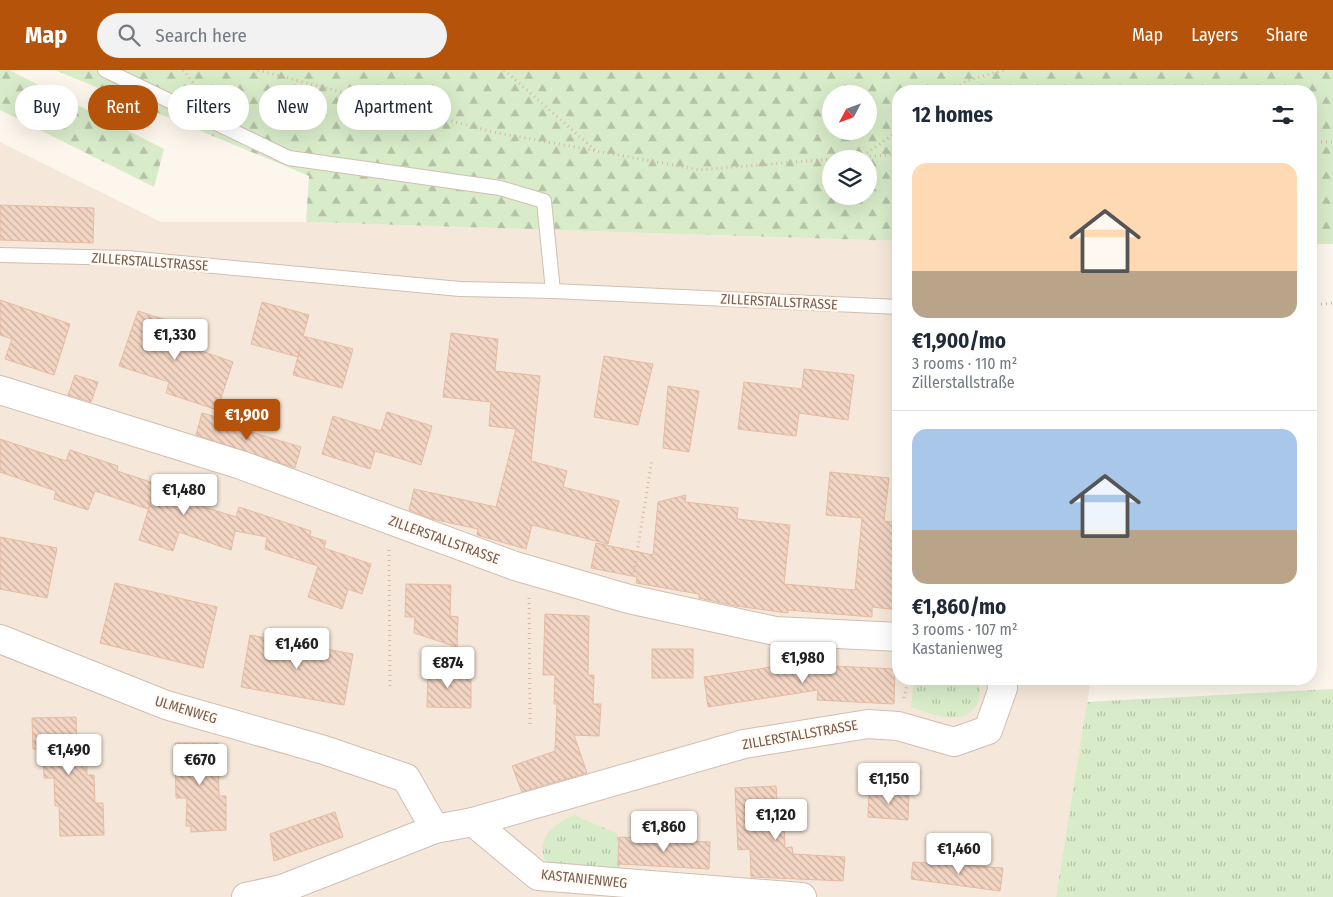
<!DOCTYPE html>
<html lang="en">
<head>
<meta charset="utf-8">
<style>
  :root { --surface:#fff; --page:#f2f2f3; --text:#1f2937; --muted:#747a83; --line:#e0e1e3; --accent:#b45309 }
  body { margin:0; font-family:"Fira Sans Condensed",sans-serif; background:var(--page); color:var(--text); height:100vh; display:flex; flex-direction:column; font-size:19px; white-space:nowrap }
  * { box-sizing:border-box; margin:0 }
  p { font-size:16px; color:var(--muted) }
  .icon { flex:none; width:28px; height:28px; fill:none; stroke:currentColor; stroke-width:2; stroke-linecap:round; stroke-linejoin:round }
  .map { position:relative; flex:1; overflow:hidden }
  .side { position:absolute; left:892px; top:15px; width:425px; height:600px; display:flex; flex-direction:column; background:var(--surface); border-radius:20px; box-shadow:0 5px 20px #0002 }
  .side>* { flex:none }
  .hud { position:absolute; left:15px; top:15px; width:475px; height:45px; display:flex; gap:10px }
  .needle { width:32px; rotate:229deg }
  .controls { position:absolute; left:822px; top:15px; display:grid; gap:10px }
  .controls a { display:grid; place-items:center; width:55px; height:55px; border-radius:50%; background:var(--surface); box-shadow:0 5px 20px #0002; font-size:25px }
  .price { position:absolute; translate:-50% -42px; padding:0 11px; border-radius:5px; background:#fff; color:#222; font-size:16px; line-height:32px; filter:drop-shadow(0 1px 2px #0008) }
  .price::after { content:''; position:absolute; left:50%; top:30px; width:15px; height:11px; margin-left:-8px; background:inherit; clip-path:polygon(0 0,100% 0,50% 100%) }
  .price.selected { background:var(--accent); color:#fff }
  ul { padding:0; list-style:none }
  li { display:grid; align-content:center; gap:10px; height:265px; padding:0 20px }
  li+li { border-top:1px solid var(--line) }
  li span { display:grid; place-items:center; height:155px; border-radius:15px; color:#555 }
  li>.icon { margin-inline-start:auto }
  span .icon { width:90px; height:90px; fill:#fffc; stroke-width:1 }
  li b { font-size:21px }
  h2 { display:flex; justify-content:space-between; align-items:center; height:60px; padding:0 20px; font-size:21px }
  .chip { padding:0 18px; border-radius:22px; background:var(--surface); box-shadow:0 5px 20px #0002; font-size:18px; line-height:45px }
  .chip.selected { background:var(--accent); color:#fff }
  header { display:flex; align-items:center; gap:30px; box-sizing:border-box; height:70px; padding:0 25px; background:var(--accent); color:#fff }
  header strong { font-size:24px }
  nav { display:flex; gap:28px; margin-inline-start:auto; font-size:18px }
  .search { width:350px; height:45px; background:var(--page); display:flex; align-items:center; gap:12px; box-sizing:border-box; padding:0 18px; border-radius:28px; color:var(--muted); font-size:19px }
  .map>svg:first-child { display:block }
  .residential { fill:#f5e8da }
  .grass { fill:url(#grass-tufts) }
  .forest { fill:url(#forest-firs); fill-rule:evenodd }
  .building { fill:url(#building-back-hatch); stroke:#e6bba3 }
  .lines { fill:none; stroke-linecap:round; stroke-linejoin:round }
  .service-casing { stroke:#d1beb0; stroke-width:16 }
  .minor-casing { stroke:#d1beb0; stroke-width:30 }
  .path { stroke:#d9b8a5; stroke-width:3; stroke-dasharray:1 4; stroke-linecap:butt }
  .service { stroke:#fff; stroke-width:14 }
  .minor { stroke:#fff; stroke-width:28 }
  .labels { text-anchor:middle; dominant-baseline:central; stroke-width:5; stroke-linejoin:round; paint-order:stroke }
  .street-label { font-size:14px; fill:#7a5c4d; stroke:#fffaf3 }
</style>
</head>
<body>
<header>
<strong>Map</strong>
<div class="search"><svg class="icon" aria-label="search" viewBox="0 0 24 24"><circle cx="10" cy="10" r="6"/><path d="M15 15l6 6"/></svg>Search here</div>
<nav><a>Map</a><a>Layers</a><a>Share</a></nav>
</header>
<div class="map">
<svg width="1333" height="827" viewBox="0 0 1333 827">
  <defs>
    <pattern id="grass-tufts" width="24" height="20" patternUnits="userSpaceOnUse" patternTransform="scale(1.25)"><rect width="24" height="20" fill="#d8ecc9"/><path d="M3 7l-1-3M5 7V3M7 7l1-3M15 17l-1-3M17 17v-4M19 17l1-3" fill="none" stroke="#b4c2a5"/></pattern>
    <pattern id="forest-firs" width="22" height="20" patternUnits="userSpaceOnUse" patternTransform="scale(1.25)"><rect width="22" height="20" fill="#d8ecc9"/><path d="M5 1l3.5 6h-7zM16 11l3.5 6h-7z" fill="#b4c2a5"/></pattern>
    <pattern id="building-back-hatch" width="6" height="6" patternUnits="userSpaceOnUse" patternTransform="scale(1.25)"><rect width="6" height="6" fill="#f3d5c3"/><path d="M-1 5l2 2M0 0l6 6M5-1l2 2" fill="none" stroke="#cab0a1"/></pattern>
  </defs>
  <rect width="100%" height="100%" fill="#fdf6ec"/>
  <!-- residential -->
  <path class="residential" d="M 0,72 L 161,152 L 306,152 L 899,171 L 899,609 L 1091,609 L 1056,827 L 0,827 Z"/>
  <!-- grass -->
  <g class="grass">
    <path d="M 914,609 L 977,609 C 981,616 980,624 978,632 C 967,659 931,644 911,637 Z"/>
    <path d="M 1333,619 L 1333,827 L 1056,827 L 1087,632 Z"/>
    <path d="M 574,745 L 618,764 L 620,805 L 565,804 L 545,791 C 536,765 554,755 574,745 Z"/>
  </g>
  <!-- forest -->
  <g class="forest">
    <path d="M 0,0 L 9,0 L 164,79 L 154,117 L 0,40 Z"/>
    <path d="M 55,0 L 1333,0 L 1333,174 L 1311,174 L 1311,21 L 899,21 L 899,171 L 306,152 L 309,106 ZM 831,24 L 869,24 L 869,61 L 831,61 ZM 831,89 L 869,89 L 869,126 L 831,126 Z"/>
  </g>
  <!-- building -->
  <g class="building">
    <path d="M 0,135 L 94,138 L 93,173 L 0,170 Z"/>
    <path d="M 0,230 L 70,254 L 54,305 L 5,289 L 12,269 L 0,265 Z"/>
    <path d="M 262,232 L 309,245 L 303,266 L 353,279 L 342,318 L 293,305 L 300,279 L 298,287 L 251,274 Z"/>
    <path d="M 138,241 L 187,257 L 182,274 L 233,292 L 217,340 L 166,323 L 169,312 L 119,296 Z"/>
    <path d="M 451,263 L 498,269 L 495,301 L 540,306 L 531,391 L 567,401 L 563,417 L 619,431 L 608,474 L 532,455 L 526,479 L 477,465 L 478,459 L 432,449 L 409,440 L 414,419 L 496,437 L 516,359 L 489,356 L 491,332 L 443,327 Z"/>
    <path d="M 604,286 L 653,294 L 638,355 L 594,347 Z"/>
    <path d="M 804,299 L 854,305 L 848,350 L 799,343 L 796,366 L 738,359 L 744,312 L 802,319 Z"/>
    <path d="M 75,305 L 98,312 L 91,332 L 68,325 Z"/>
    <path d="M 668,316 L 699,321 L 689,382 L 663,378 Z"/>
    <path d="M 387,342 L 432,356 L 421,395 L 375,381 L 370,399 L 322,384 L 333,346 L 381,361 Z"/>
    <path d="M 202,343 L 232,351 L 231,356 L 301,377 L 295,398 L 196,365 Z"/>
    <path d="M 0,369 L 66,391 L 70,380 L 118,396 L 117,401 L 157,414 L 154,421 L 236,447 L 239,437 L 311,461 L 310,466 L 326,471 L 324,478 L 371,494 L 362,524 L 348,519 L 342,539 L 308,527 L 318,496 L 265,479 L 267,467 L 235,461 L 231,480 L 179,462 L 173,481 L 139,470 L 154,421 L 148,439 L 95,421 L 88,440 L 54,429 L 56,421 L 0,402 Z"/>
    <path d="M 830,402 L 889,408 L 884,451 L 899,453 L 899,540 L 872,537 L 872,547 L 788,540 L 788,543 L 736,536 L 699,528 L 699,524 L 636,513 L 637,507 L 591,498 L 596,473 L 653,485 L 658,432 L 686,425 L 685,432 L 738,438 L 737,449 L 790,455 L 784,514 L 855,520 L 862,448 L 826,445 Z"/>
    <path d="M 0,467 L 57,478 L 47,528 L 0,519 Z"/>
    <path d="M 115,513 L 217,537 L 203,598 L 100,573 Z"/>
    <path d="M 406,514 L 451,515 L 450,546 L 458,547 L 457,577 L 414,563 L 415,547 L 405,547 Z"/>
    <path d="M 545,544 L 589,546 L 588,605 L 594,605 L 593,634 L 601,634 L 599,666 L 574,665 L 587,703 L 522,722 L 512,696 L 555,681 L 557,634 L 554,634 L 555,605 L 543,605 Z"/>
    <path d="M 250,565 L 353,584 L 344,635 L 241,617 Z"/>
    <rect x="652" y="579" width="41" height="29"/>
    <path d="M 792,594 L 895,599 L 894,634 L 817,630 L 818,620 L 708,637 L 704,607 Z"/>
    <path d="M 428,597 L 463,603 L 463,608 L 471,609 L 471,638 L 427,637 Z"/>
    <path d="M 76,647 L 77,675 L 86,674 L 87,705 L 94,705 L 95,733 L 103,733 L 104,765 L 60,766 L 59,736 L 55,736 L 54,708 L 44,708 L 43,679 L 33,679 L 32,648 Z"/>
    <path d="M 175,673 L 218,673 L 219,726 L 226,726 L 226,760 L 191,762 L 191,756 L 186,756 L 187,728 L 176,728 Z"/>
    <path d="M 776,716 L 778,747 L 784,747 L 785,778 L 792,777 L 793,784 L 845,787 L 843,811 L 751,807 L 750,779 L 738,780 L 735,718 Z"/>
    <path d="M 869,720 L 909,722 L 908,750 L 868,747 Z"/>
    <path d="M 335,742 L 343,767 L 274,791 L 270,764 Z"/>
    <path d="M 619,767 L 710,772 L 709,799 L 618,794 Z"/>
    <path d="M 913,792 L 1003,798 L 1000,821 L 911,809 Z"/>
  </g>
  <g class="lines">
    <!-- service casing -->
    <g class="service-casing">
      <g id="service">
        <path d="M 105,0 L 289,88 L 500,118 L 544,131 L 553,221"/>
        <path d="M 0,185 L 127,188 L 460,219 L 553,221 L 899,237"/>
      </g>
    </g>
    <!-- minor casing -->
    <g class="minor-casing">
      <g id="minor">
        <path d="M 0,320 L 241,395 L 515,496 L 629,529 L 775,561 L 899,567"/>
        <path d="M 0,569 L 166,635 L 324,680 L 406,708 L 435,759"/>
        <path d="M 473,752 L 538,806 L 802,827"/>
        <path d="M 246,827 L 282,819 L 435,759 L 473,752 L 744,674 L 868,654 L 898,656 L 954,672 L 988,660 L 1003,618 L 1000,609"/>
      </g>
    </g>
    <!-- path -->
    <g class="path">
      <path d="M 183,0 L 200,21"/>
      <path d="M 258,0 L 493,62 L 700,100 L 831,89"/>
      <path d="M 504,0 L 595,80"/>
      <path d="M 952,21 L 966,11 L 1004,0"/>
      <path d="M 1311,72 L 1333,72"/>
      <path d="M 863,86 L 899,60"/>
      <path d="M 835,89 L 899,84"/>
      <path d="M 1311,235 L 1333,233"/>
      <path d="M 389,480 L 390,617"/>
      <path d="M 634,502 L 652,389"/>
      <path d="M 529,528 L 530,654"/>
      <path d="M 904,628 L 908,609"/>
    </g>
    <!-- service -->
    <use href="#service" class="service"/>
    <!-- minor -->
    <use href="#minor" class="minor"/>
  </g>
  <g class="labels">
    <!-- street labels -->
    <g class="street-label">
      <text transform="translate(150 192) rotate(4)">ZILLERSTALLSTRASSE</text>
      <text transform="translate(779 232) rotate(3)">ZILLERSTALLSTRASSE</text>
      <text transform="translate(444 470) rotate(20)">ZILLERSTALLSTRASSE</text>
      <text transform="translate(186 640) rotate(17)">ULMENWEG</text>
      <text transform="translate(800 665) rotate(-10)">ZILLERSTALLSTRASSE</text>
      <text transform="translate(584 809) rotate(6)">KASTANIENWEG</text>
    </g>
  </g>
</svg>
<div class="controls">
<a><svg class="needle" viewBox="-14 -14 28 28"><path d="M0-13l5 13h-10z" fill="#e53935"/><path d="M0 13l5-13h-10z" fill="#747a83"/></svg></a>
<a><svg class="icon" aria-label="layers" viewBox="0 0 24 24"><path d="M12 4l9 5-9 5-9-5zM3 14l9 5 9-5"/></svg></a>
</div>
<b class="price" style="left:175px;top:291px">€1,330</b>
<b class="price selected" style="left:247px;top:371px">€1,900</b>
<b class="price" style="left:184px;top:446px">€1,480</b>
<b class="price" style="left:297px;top:600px">€1,460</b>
<b class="price" style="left:803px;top:614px">€1,980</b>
<b class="price" style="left:448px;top:619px">€874</b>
<b class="price" style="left:69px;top:706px">€1,490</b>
<b class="price" style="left:200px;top:716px">€670</b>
<b class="price" style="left:889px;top:735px">€1,150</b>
<b class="price" style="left:776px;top:771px">€1,120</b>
<b class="price" style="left:664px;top:783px">€1,860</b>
<b class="price" style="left:959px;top:805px">€1,460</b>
<div class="hud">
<a class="chip">Buy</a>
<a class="chip selected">Rent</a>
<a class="chip">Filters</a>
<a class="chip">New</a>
<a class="chip">Apartment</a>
</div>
<section class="side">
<h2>12 homes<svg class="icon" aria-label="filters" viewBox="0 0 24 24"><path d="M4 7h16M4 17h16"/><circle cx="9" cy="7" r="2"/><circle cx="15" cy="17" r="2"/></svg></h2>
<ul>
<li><span style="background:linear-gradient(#ffd9b3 70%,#b9a48a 0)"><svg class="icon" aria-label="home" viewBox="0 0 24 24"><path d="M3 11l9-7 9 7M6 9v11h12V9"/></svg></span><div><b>€1,900/mo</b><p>3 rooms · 110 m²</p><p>Zillerstallstraße</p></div></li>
<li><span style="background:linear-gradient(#a9c7e8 65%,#b9a48a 0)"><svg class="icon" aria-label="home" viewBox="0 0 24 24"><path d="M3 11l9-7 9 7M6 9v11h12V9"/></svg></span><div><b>€1,860/mo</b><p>3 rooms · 107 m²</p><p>Kastanienweg</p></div></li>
</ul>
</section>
</div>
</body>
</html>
